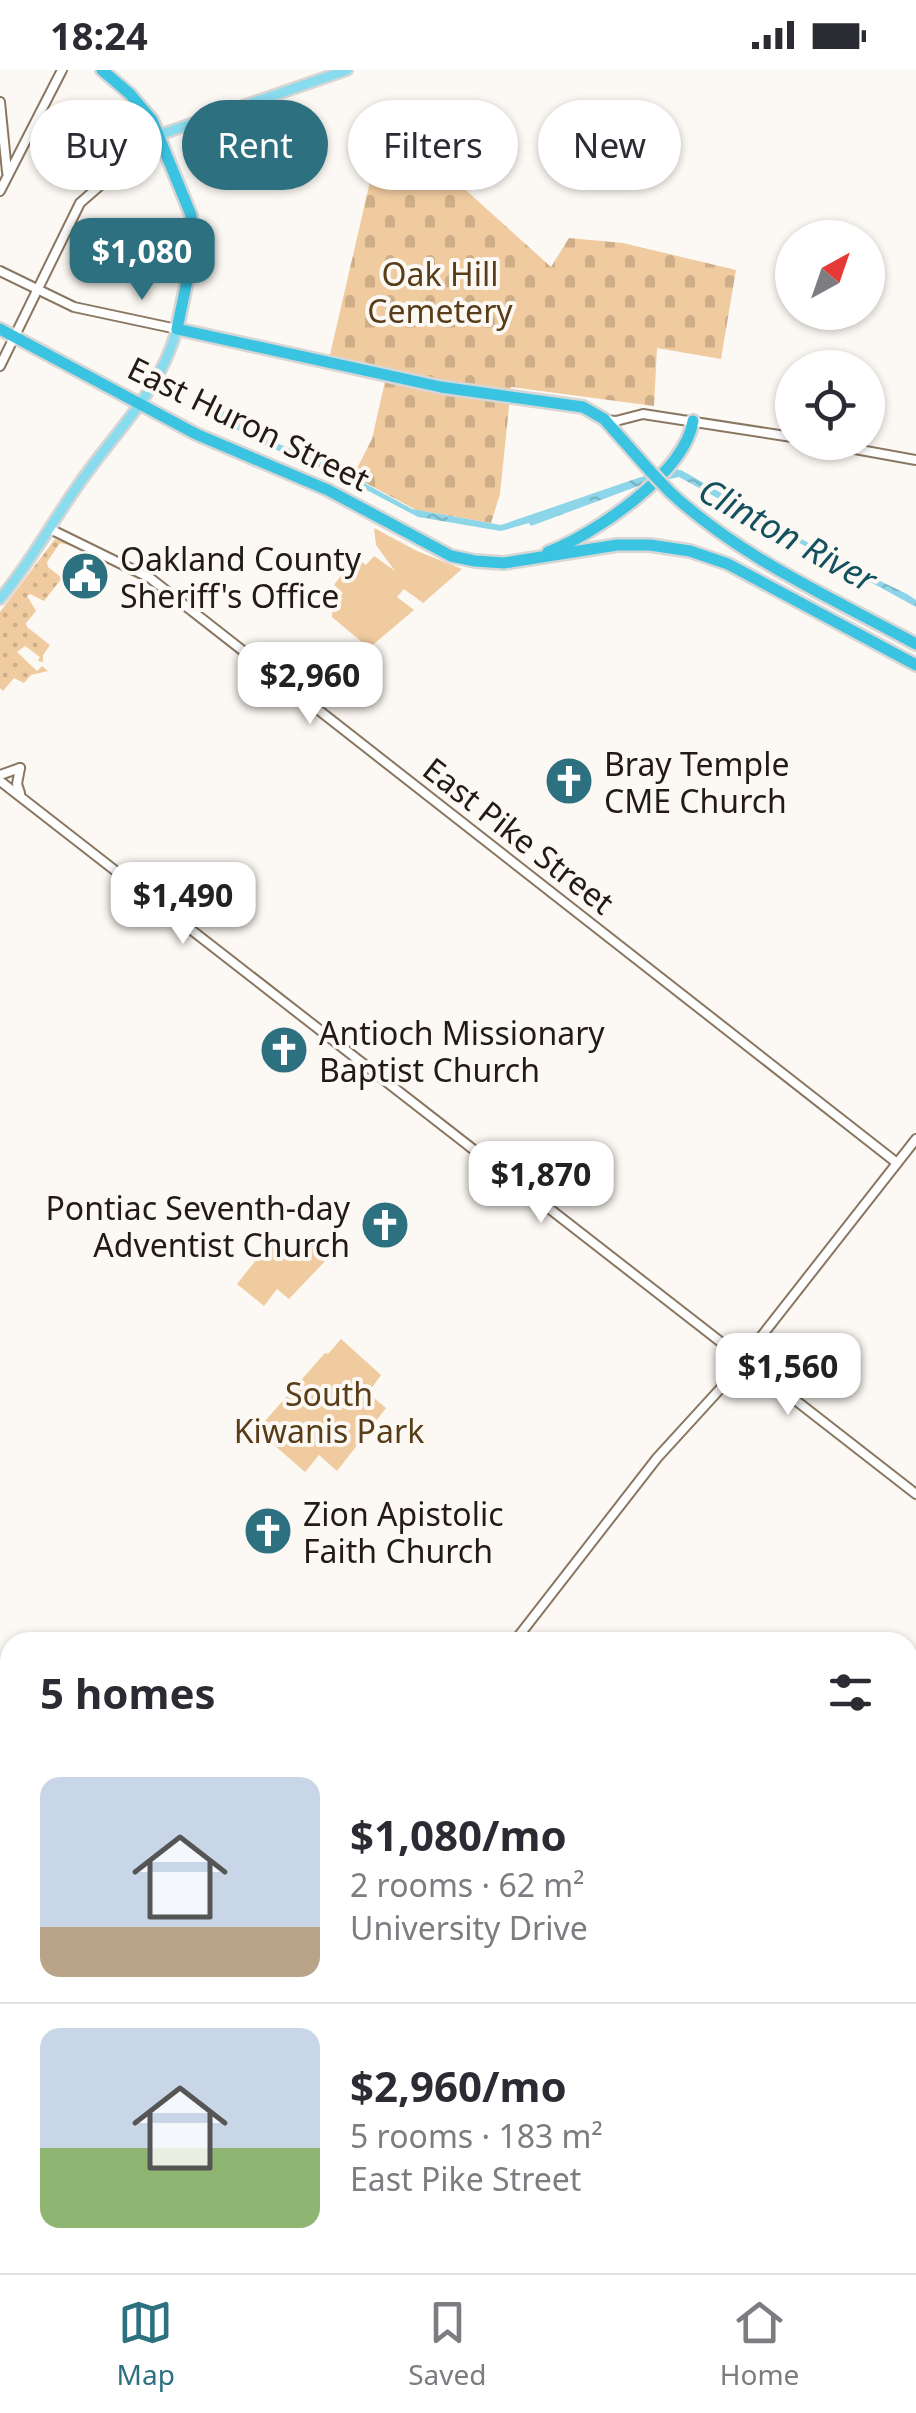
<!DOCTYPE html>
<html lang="en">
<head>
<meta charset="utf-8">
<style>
  :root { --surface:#fff; --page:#f7f7f7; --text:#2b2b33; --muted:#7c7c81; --line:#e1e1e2; --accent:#2d7181 }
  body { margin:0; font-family:"Noto Sans",sans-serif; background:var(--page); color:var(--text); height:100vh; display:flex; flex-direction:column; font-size:38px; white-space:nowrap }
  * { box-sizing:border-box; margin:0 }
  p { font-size:32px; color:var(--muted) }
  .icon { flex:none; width:55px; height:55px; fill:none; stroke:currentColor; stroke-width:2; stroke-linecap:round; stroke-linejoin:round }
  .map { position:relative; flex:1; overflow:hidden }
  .side { position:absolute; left:0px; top:1562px; width:918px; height:642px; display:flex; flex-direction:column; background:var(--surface); border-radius:30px 30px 0 0; box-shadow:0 2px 8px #0004 }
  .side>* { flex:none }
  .top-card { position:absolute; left:30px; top:30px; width:858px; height:90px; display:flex; gap:20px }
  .needle { width:65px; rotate:40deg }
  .tools { position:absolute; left:775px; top:150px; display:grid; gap:20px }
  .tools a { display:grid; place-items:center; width:110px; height:110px; border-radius:50%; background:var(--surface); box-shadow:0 2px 8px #0004; font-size:50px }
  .price { position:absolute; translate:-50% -85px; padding:0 22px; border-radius:20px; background:#fff; color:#222; font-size:32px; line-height:65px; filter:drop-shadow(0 2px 5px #0008) }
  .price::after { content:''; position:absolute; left:50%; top:60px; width:30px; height:22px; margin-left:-15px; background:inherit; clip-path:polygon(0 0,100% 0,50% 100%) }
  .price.active { background:var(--accent); color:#fff }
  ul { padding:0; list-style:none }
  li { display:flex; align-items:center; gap:30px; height:250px; padding:0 40px }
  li+li { border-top:2px solid var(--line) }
  li span { display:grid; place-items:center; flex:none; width:280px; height:200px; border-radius:20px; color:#555 }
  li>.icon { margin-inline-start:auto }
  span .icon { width:120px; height:120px; fill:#fffc; stroke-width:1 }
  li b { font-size:42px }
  h2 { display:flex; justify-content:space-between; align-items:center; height:120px; padding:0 40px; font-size:42px }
  .pill { padding:0 35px; border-radius:45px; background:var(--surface); box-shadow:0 2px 8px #0004; font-size:35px; line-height:90px }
  .pill.active { background:var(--accent); color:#fff }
  .status { display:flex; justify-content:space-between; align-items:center; height:70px; padding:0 50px; background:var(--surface); direction:ltr }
  .status svg { height:28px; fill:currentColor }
  .tab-bar { display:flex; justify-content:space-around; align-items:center; height:140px; border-top:2px solid var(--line); background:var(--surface); font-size:28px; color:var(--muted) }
  .tab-bar a { display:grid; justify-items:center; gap:5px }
  .tab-bar .active { color:var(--accent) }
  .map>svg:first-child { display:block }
  .grass { fill:url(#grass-dots) }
  .forest { fill:url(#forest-firs) }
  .cemetery { fill:url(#cemetery-stones) }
  .park { fill:#f0cb9f }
  .water { fill:url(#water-ripples) }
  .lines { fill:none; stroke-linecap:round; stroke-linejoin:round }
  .stream { stroke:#8dd5e8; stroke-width:2.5 }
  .secondary-casing { stroke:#897762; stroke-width:12 }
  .primary-casing { stroke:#d7d6d5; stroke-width:14 }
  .highway-casing { stroke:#d7d6d5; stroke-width:16 }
  .secondary { stroke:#fff; stroke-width:8 }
  .primary { stroke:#89dcee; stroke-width:9 }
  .highway { stroke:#3ac4e2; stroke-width:11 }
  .highway-bridge-casing { stroke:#d7d6d5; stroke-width:16; stroke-linecap:butt }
  .highway-bridge { stroke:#3ac4e2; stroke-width:11 }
  .labels { text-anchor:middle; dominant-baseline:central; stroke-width:8; stroke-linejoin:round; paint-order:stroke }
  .park-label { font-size:32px; fill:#593d19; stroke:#fcf8f3 }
  .street-label { font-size:32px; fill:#221b13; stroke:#fcf8f3 }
  .poi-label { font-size:32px; fill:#221b13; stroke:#fcf8f3; text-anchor:start }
  .water-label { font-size:35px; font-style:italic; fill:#13515e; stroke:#fcf8f3 }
</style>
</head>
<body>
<div class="status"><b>18:24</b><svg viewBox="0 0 49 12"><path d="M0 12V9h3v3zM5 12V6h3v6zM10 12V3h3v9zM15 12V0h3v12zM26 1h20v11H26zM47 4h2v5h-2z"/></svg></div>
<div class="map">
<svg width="916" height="2203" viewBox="0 0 916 2203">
  <defs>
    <pattern id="grass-dots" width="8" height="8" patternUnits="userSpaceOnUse" patternTransform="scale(2.5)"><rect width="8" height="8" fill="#f0cb9f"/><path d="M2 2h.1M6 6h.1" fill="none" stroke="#ceae88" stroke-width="1.8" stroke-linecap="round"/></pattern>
    <pattern id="forest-firs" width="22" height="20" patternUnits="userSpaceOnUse" patternTransform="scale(2.5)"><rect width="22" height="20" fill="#f0cb9f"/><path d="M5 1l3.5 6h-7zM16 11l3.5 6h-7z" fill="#ceae88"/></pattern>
    <pattern id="cemetery-stones" width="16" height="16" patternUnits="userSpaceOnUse" patternTransform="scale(2.5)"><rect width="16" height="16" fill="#f0cb9f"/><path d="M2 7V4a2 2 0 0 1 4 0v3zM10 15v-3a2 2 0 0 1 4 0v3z" fill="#ceae88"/></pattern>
    <pattern id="water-ripples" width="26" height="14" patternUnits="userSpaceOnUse" patternTransform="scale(2.5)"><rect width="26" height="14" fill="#8dd5e8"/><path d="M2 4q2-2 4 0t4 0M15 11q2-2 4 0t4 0" fill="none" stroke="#79b6c6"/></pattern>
  </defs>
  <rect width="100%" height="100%" fill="#fcf8f3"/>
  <!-- grass -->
  <path class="grass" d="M 55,469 L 74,476 L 60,473 L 47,492 L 48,497 L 62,508 L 44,531 L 30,524 L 27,526 L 36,541 L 26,553 L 27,557 L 50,575 L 43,585 L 43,592 L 38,591 L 40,587 L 25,576 L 17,582 L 37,601 L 42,596 L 48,601 L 31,605 L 24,613 L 14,608 L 3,621 L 0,618 L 0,542 Z"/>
  <!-- forest -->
  <path class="forest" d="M 916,1727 L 916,1884 L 908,1887 L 908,1780 L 911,1779 L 908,1771 L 908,1734 Z"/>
  <!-- cemetery -->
  <path class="cemetery" d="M 385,47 L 551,197 L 569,168 L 623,173 L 736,200 L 721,289 L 657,278 L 654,336 L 511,317 L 500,424 L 491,453 L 416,440 L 353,406 L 372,369 L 388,298 L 329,289 Z"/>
  <!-- park -->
  <g class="park">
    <path d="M 374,458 L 417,481 L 462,499 L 423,533 L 404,519 L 397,527 L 414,540 L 369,578 L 332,547 L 333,527 L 337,530 L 343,523 L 334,515 L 355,487 L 366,495 L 374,486 L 395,501 L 376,475 Z"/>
    <path d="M 275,1166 L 294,1181 L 305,1168 L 329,1187 L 289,1229 L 277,1219 L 264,1236 L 237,1214 Z"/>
    <path d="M 341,1269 L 381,1305 L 368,1323 L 386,1338 L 337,1401 L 319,1385 L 305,1402 L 257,1360 L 325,1283 L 328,1284 Z"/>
  </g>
  <!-- water -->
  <path class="water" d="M 217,335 L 249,361 L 342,401 L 412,439 L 501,455 L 638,408 L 671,399 L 681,400 L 847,495 L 907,524 L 916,530 L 916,537 L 679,407 L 641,415 L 531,456 L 529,453 L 501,461 L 418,447 L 340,406 L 250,369 L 212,341 Z"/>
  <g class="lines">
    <!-- stream -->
    <path class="stream" d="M 908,1938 L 916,1933"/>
    <!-- secondary casing -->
    <g class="secondary-casing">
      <g id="secondary">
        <path d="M 0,32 L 7,102"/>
        <path d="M 0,121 L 62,0"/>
        <path d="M 0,201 L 74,237 L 177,259"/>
        <path d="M 0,296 L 80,133 L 158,65"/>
        <path d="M 605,350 L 616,351 L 643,344 L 792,367"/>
        <path d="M 816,372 L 916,390"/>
        <path d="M 50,459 L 150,508 L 897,1093"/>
        <path d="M 0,705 L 20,698"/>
        <path d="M 0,711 L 916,1424"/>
        <path d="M 20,723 L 17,714 L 20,698"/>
        <path d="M 514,1572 L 657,1388 L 720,1319 L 916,1069"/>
        <path d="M 0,2094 L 10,2102"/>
        <path d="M 122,2195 L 132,2203"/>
      </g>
    </g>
    <!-- primary casing -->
    <g class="primary-casing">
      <g id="primary">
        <path d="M 159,65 L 347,0"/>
        <path d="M 0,529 C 30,493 52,452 79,414 C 114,363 160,322 177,259"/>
      </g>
    </g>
    <!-- highway casing -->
    <g class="highway-casing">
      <g id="highway">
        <path d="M 102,0 L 130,24 L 152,50 L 191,145 L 192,187 L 177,259 L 441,317 L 583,337 L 604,349 L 651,402"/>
        <path d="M 0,259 L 196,364 L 328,420 L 451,486 L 475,491 L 504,493 L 617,475 L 650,475 L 690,481 L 728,494 L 916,595"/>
        <path d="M 670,422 C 741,488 832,528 916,574"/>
        <path d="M 548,482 C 595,464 685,403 693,351"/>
      </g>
    </g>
    <!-- secondary -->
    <use href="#secondary" class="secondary"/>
    <!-- primary -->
    <use href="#primary" class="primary"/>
    <!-- highway -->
    <use href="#highway" class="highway"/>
    <!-- highway-bridge casing -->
    <g class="highway-bridge-casing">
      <path id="highway-bridge" d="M 651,402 L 670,422"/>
    </g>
    <!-- highway-bridge -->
    <use href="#highway-bridge" class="highway-bridge"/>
  </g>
  <!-- icons -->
  <defs>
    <g id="civic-disc" transform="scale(2.5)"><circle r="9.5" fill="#2d7181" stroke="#fcf8f3"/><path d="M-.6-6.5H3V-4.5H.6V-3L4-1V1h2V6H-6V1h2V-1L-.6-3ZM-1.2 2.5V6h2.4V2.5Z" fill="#fff"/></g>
    <g id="church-disc" transform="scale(2.5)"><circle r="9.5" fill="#2d7181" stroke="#fcf8f3"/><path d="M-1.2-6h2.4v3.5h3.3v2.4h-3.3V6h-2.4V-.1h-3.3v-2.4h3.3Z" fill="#fff"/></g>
  </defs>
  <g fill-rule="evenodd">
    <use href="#civic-disc" x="85" y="506"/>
    <use href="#church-disc" x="569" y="711"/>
    <use href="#church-disc" x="284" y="980"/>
    <use href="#church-disc" x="385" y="1155"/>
    <use href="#church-disc" x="268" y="1461"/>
  </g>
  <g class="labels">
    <!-- park labels -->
    <g class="park-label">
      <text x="440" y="203">Oak Hill<tspan x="440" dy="37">Cemetery</tspan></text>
      <text x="329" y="1323">South<tspan x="329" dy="37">Kiwanis Park</tspan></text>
    </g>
    <!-- street labels -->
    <g class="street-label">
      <text transform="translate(249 353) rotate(26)">East Huron Street</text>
      <text transform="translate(519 765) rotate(38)">East Pike Street</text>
    </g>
    <!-- poi labels -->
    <g class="poi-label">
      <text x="120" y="488">Oakland County<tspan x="120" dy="37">Sheriff's Office</tspan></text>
      <text x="604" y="693">Bray Temple<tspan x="604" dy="37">CME Church</tspan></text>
      <text x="319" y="962">Antioch Missionary<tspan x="319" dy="37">Baptist Church</tspan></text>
      <text x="350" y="1137" text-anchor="end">Pontiac Seventh-day<tspan x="350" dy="37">Adventist Church</tspan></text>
      <text x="303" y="1443">Zion Apistolic<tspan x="303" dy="37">Faith Church</tspan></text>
    </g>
    <!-- water labels -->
    <g class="water-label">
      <text transform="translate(788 464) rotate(29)">Clinton River</text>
    </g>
  </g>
</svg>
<div class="tools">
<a><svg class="needle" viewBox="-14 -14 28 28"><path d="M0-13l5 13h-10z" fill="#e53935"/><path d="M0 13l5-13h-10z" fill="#7c7c81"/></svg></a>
<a><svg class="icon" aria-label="locate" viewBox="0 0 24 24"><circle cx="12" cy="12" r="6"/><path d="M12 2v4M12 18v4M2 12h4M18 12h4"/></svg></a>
</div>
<b class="price active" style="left:142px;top:233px">$1,080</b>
<b class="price" style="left:310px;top:657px">$2,960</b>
<b class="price" style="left:183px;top:877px">$1,490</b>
<b class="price" style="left:541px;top:1156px">$1,870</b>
<b class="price" style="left:788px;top:1348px">$1,560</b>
<div class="top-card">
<a class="pill">Buy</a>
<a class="pill active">Rent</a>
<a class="pill">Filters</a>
<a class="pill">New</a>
</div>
<section class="side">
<h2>5 homes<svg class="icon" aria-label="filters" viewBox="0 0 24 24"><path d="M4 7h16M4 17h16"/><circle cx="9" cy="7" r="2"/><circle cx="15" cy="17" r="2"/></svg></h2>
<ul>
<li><span style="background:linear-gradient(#c9d6e8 75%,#b9a48a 0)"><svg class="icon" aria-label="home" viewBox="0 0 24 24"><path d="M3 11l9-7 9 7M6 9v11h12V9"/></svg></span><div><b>$1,080/mo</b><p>2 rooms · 62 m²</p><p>University Drive</p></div></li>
<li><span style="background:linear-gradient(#c9d6e8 60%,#8fb573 0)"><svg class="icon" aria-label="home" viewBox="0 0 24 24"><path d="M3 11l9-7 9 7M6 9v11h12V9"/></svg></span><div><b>$2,960/mo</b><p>5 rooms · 183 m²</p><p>East Pike Street</p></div></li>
</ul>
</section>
</div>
<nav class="tab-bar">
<a class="active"><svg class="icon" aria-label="map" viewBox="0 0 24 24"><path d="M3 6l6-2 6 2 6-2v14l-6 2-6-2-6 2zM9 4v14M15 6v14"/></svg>Map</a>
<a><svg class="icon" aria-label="saved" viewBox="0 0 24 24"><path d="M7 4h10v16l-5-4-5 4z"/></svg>Saved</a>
<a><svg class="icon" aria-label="home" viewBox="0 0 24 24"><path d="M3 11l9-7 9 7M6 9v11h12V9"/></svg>Home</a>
</nav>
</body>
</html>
